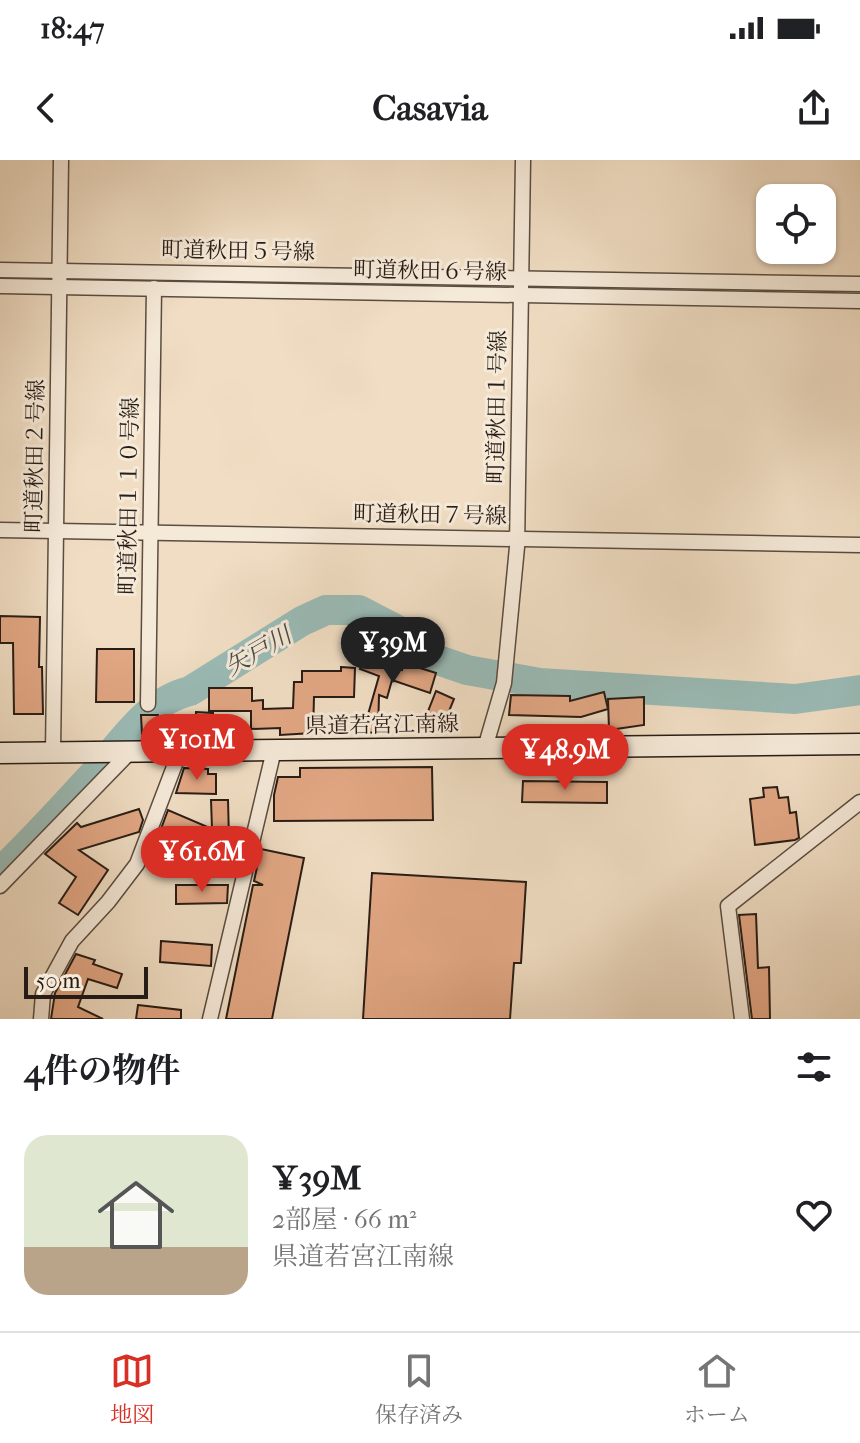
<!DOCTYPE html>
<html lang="ja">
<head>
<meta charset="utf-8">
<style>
  :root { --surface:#fff; --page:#f6f6f6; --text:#202124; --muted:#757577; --line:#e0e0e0; --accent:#d93025 }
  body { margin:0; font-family:"IM FELL French Canon","Noto Serif JP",serif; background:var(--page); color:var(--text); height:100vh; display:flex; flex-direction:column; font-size:30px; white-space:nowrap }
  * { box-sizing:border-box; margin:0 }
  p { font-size:26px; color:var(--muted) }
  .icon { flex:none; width:44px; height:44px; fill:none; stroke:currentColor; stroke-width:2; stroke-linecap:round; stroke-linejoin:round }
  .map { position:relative; height:859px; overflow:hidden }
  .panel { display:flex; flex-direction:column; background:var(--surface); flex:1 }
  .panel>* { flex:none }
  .tools { position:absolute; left:756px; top:24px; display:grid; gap:16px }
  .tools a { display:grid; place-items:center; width:80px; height:80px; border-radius:16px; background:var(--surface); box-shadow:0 2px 6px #0004; font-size:40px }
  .scale { position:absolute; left:24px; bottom:20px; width:124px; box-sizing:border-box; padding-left:8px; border:4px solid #281c16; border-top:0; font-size:22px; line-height:28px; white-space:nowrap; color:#281c16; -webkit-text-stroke:6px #f5e9d8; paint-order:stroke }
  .price { position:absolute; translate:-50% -68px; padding:0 18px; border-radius:28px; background:var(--accent); color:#fff; font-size:26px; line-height:52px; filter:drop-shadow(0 2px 4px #0008) }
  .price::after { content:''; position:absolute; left:50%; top:48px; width:24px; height:18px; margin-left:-12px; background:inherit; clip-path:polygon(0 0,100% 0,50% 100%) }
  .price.selected { background:#222; color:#fff }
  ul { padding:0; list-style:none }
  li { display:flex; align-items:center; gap:24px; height:200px; padding:0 24px }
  li span { display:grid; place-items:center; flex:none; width:224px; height:160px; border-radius:24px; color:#555 }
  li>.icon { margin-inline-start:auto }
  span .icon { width:96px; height:96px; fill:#fffc; stroke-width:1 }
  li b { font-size:34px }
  h2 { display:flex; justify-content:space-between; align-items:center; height:96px; padding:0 24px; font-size:34px }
  .status { display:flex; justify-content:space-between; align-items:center; height:56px; padding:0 40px; background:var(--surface); direction:ltr }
  .status svg { height:22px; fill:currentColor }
  header { display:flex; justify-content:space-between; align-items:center; height:104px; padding:0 24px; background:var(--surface); font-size:36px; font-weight:700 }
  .menu { display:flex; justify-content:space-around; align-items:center; height:112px; border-top:2px solid var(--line); background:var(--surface); font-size:22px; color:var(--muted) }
  .menu a { display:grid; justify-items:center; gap:4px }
  .menu .selected { color:var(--accent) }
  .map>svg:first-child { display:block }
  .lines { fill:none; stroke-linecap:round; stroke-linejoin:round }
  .river { stroke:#9abbb6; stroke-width:30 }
  .building { fill:#e2a784; stroke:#281c16; stroke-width:2 }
  .street-casing { stroke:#5a4c41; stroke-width:17 }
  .secondary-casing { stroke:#281c16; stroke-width:23 }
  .street { stroke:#f5e9d8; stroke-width:14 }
  .secondary { stroke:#f5e9d8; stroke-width:20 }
  .labels { text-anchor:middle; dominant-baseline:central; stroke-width:6; stroke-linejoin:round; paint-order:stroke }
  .street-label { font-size:22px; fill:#281c16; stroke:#f5e9d8 }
  .water-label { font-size:24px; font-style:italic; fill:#4a4c46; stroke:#f5e9d8 }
</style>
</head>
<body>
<div class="status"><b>18:47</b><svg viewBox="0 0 49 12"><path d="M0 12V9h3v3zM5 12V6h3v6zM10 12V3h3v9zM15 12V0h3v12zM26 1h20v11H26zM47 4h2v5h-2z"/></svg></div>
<header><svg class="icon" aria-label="back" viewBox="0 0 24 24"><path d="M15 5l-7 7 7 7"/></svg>Casavia<svg class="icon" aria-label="share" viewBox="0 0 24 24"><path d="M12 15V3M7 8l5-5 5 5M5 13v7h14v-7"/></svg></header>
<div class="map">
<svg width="860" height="859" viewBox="0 0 860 859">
  <rect width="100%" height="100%" fill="#f0ddc3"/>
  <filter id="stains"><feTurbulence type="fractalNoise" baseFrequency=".0025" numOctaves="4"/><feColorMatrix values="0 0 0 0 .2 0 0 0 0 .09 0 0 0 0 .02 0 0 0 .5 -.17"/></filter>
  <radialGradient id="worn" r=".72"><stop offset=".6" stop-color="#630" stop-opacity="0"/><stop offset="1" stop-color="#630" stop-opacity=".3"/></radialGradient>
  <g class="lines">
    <!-- river -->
    <path class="river" d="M 0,712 C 33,681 63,647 94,614 C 122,583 147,541 190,531 L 302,461 L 326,450 L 359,450 L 411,477 L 432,498 L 467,510 L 540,523 L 795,539 L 860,530"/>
  </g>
  <!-- building -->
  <g class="building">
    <path d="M 0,456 L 40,457 L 39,507 L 42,507 L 43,554 L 14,554 L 13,483 L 0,483 Z"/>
    <path d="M 97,489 L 134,489 L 134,542 L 96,542 Z"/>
    <path d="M 364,499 L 402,510 L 404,503 L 436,513 L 430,533 L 392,520 L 387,538 L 379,535 L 378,573 L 363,572 L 379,516 L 360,509 Z"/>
    <path d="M 341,507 L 355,508 L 354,537 L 314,537 L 313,573 L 280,575 L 280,568 L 251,569 L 251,551 L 209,551 L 209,528 L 252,528 L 252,541 L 263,540 L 263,549 L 293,548 L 294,522 L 302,522 L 302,511 L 341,511 Z"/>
    <path d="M 436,531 L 454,539 L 443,566 L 425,559 Z"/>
    <path d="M 604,532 L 608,549 L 581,557 L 509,555 L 511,535 L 570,536 L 570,541 Z"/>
    <path d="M 644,537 L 644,565 L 609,570 L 608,539 Z"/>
    <path d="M 196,552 L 213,553 L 213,572 L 195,572 Z"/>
    <path d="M 141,555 L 158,555 L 159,574 L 142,574 Z"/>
    <path d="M 432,607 L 433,660 L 274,661 L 274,635 L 278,617 L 300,617 L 300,608 Z"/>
    <path d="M 184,608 L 208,609 L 208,614 L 216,614 L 216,634 L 176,633 Z"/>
    <path d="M 523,621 L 607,622 L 607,643 L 522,642 Z"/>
    <path d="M 777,627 L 779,638 L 788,637 L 790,653 L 796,652 L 799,678 L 795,680 L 755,685 L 750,639 L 764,637 L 763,628 Z"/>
    <path d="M 211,640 L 228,640 L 229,679 L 217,706 L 189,694 L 186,717 L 148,704 L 168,650 L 212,669 Z"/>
    <path d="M 139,649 L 143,660 L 139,672 L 79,690 L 108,710 L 78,755 L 59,743 L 76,717 L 45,694 L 77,663 L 81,667 Z"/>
    <path d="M 261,689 L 304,698 L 272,859 L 226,859 L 253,725 L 263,725 L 254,721 Z"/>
    <path d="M 372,713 L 526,722 L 521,803 L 514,803 L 510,859 L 363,859 Z"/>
    <path d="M 176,725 L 228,725 L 227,743 L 176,744 Z"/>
    <path d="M 756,754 L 758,808 L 769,807 L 770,859 L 752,859 L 739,755 Z"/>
    <path d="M 161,781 L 212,785 L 211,806 L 160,802 Z"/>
    <path d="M 76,794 L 95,800 L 93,804 L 122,814 L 117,828 L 88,819 L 78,847 L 103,859 L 51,859 L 55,833 Z"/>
    <path d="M 138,845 L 181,850 L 181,859 L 136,859 Z"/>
  </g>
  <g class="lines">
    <!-- street casing -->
    <g class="street-casing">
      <g id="street">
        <path d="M 0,110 L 860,124"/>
        <path d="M 0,126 L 860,141"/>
        <path d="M 0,370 L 860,385"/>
        <path d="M 148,544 L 154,128"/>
        <path d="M 485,588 L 504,523 L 517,387 L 523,0"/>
        <path d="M 53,592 L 61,0"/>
        <path d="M 0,726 L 130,592"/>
        <path d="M 41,859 L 43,834 L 72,781 L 108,742 L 137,704 L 180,591"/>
        <path d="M 210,859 L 274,590"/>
        <path d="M 742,859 L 728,746 L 860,642"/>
      </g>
    </g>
    <!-- secondary casing -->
    <g class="secondary-casing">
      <path id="secondary" d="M 0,593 L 860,584"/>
    </g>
    <!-- street -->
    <use href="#street" class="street"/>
    <!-- secondary -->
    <use href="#secondary" class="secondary"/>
  </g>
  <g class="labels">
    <!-- street labels -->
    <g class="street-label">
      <text transform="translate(238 91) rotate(1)">町道秋田５号線</text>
      <text transform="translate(430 111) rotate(1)">町道秋田６号線</text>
      <text transform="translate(497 247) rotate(-89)">町道秋田１号線</text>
      <text transform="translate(35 296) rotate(-89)">町道秋田２号線</text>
      <text transform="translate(129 336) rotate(-89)">町道秋田１１０号線</text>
      <text transform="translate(430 355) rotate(1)">町道秋田７号線</text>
      <text transform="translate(382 565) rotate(-1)">県道若宮江南線</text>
    </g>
    <!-- water labels -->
    <g class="water-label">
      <text transform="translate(258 491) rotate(-30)">矢戸川</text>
    </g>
  </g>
  <rect width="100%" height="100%" filter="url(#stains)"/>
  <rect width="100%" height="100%" fill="url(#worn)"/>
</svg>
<div class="tools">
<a><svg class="icon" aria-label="locate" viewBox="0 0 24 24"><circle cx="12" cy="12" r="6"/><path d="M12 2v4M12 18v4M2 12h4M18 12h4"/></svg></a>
</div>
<div class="scale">50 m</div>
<b class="price selected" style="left:393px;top:525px">¥39M</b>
<b class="price" style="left:197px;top:622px">¥101M</b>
<b class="price" style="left:565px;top:632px">¥48.9M</b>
<b class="price" style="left:202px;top:734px">¥61.6M</b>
</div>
<section class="panel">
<h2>4件の物件<svg class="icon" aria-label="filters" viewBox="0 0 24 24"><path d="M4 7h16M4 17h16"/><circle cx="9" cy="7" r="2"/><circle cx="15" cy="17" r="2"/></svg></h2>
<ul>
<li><span style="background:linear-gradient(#dfe7d0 70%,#b9a48a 0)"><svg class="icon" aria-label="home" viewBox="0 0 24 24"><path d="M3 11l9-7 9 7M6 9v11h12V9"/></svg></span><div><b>¥39M</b><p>2部屋 · 66 m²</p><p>県道若宮江南線</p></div><svg class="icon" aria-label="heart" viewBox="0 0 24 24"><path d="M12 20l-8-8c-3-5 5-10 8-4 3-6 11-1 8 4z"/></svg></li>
</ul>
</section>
<nav class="menu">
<a class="selected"><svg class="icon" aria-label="map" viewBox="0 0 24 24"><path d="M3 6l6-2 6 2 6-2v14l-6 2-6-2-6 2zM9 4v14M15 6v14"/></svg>地図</a>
<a><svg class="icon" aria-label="saved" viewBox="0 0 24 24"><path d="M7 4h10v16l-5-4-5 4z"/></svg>保存済み</a>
<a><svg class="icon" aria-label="home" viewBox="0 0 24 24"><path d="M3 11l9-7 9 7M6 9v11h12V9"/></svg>ホーム</a>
</nav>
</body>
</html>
